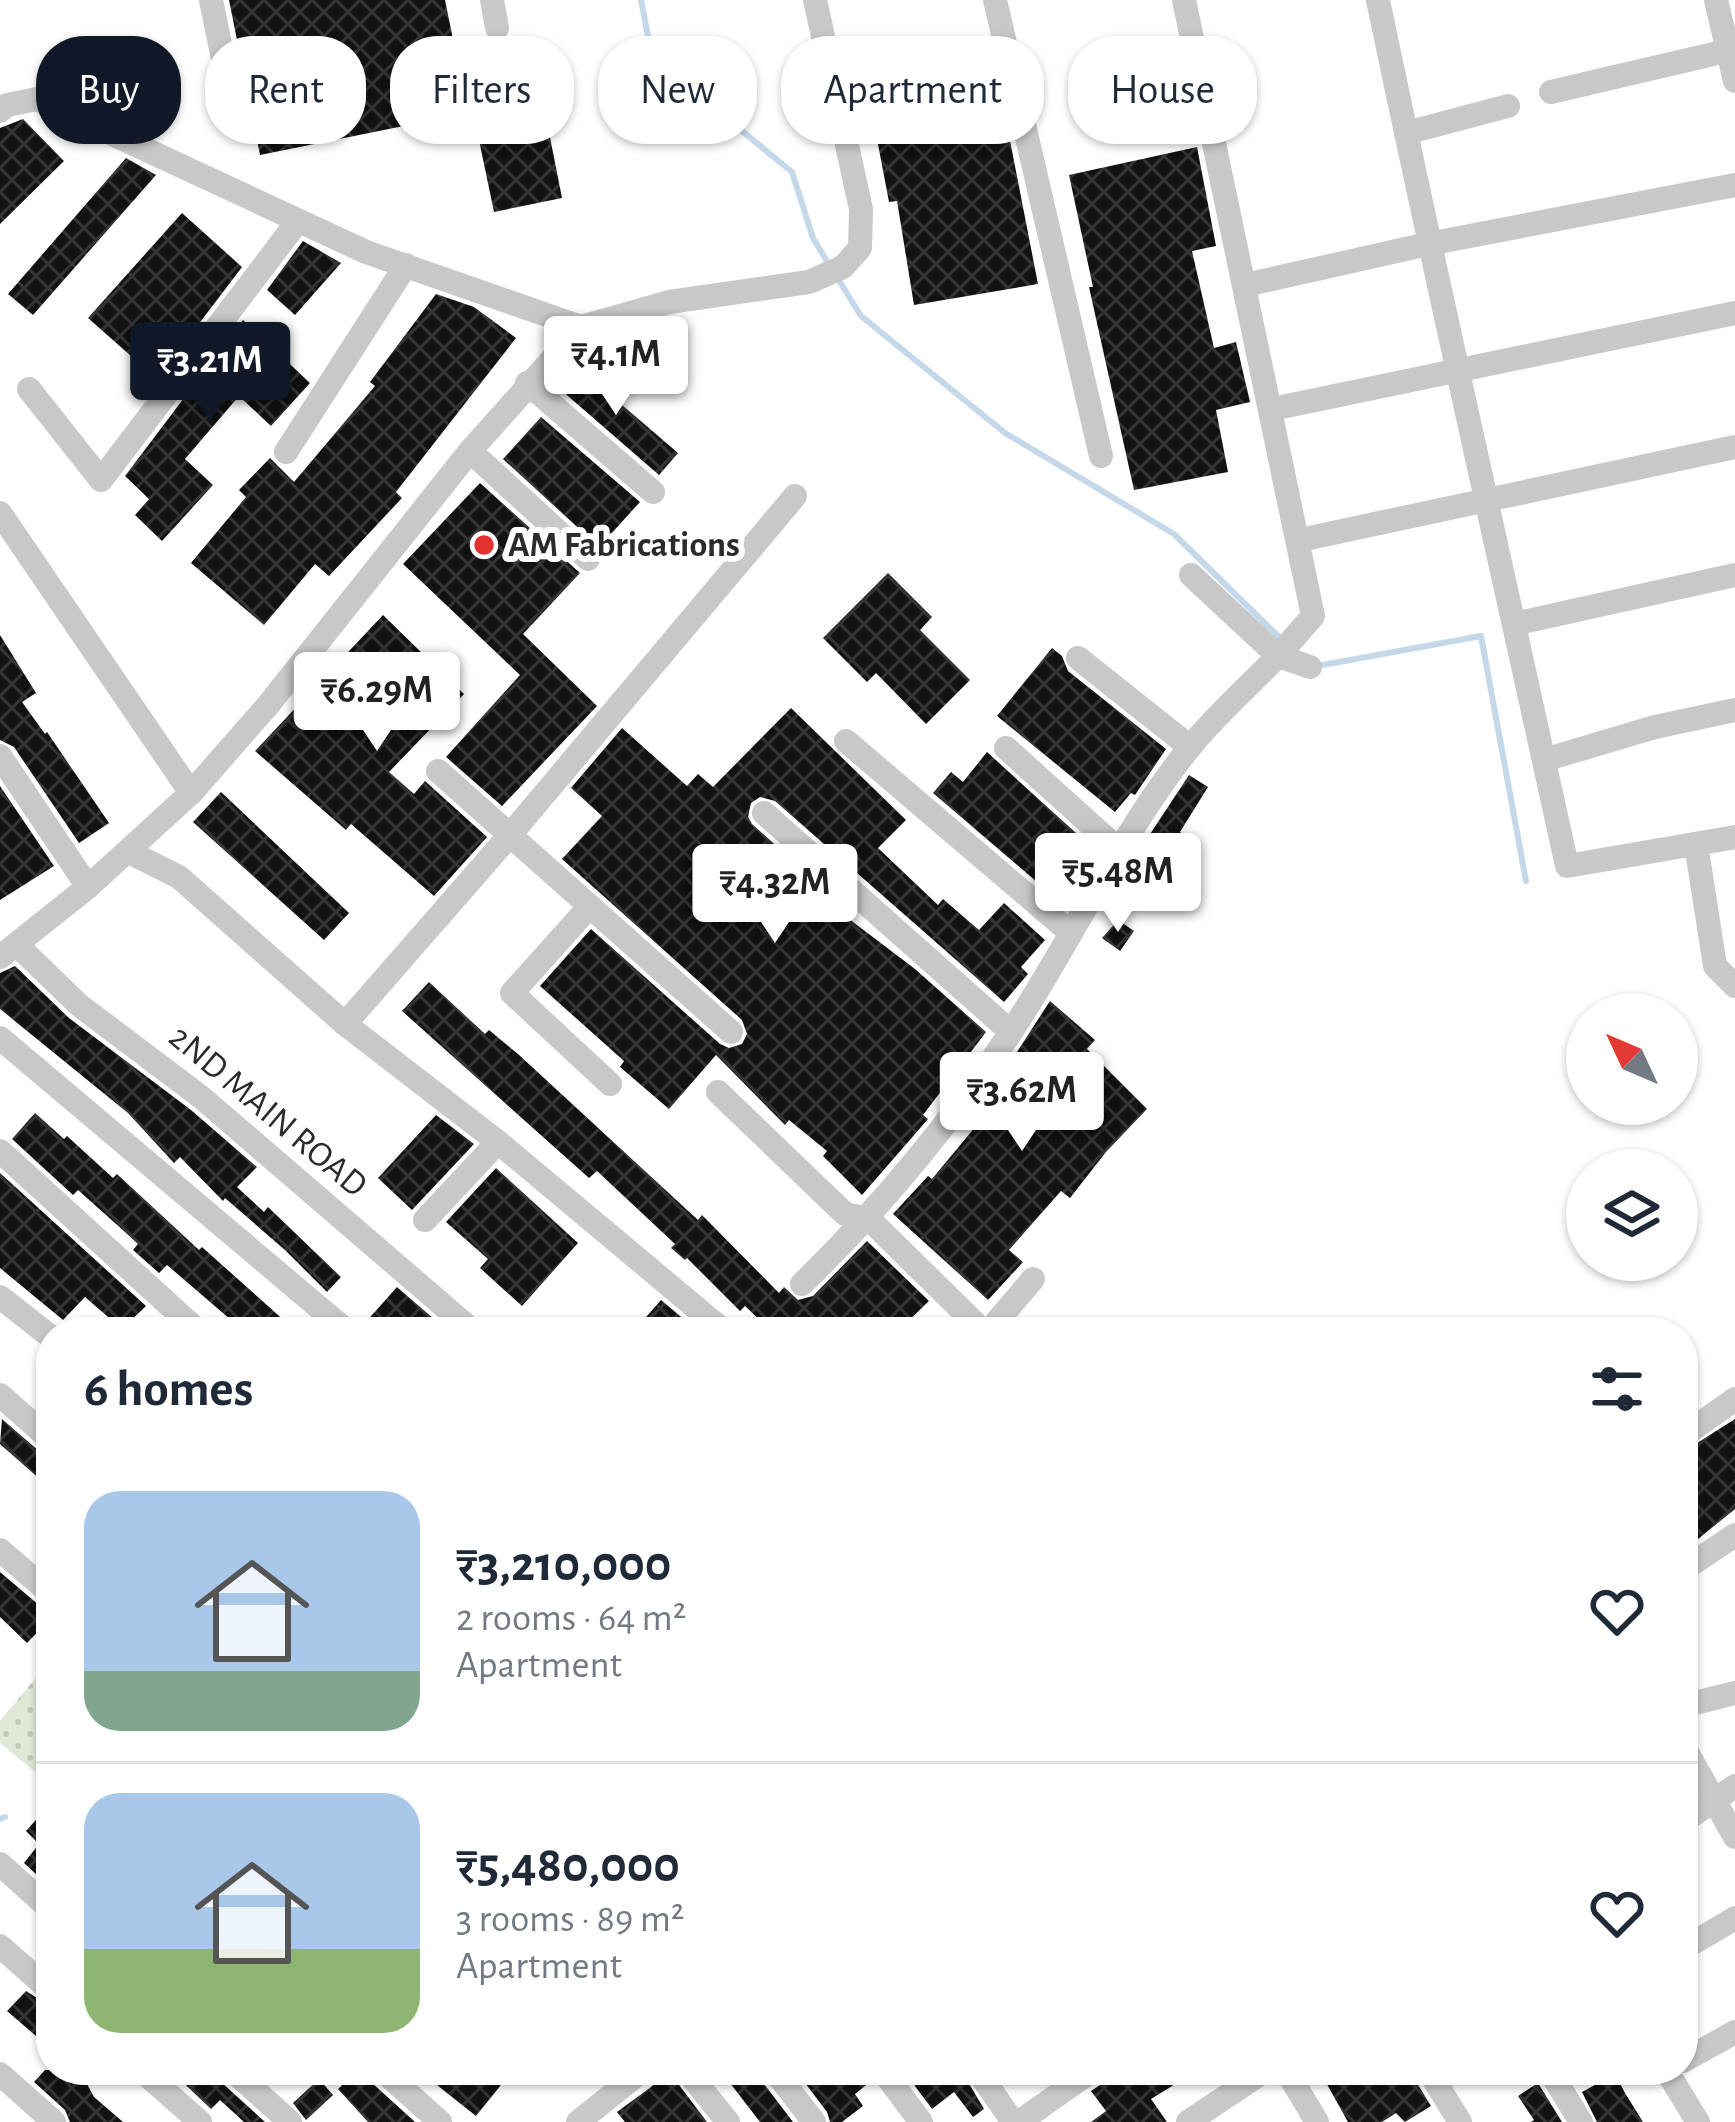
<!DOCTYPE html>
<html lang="en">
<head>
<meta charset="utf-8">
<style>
  :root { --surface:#fff; --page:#f6f6f7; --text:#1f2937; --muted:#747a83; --line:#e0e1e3; --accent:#111827 }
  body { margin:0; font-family:"Alegreya Sans",sans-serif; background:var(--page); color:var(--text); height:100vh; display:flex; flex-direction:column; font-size:45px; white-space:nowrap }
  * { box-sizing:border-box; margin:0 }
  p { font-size:39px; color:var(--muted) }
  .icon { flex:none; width:66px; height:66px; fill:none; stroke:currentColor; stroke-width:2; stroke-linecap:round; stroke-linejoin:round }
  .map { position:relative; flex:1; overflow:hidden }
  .panel { position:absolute; left:36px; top:1317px; width:1662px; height:768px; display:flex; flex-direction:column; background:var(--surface); border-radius:48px; box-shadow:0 3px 9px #0004 }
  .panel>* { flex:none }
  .guide { position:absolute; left:36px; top:36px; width:1665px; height:108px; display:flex; gap:24px }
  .needle { width:78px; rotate:314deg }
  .buttons { position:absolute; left:1566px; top:993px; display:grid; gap:24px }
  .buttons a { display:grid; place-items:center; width:132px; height:132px; border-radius:50%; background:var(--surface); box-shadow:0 3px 9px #0004; font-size:60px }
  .price { position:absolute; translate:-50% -102px; padding:0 27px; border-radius:12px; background:#fff; color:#222; font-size:39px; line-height:78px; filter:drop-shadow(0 3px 6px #0008) }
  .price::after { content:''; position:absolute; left:50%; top:72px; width:36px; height:27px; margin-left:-18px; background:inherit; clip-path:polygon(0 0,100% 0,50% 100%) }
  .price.current { background:var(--accent); color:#fff }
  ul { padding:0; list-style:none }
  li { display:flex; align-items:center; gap:36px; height:300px; padding:0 48px }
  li+li { border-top:3px solid var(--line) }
  li span { display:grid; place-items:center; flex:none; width:336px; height:240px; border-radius:36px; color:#555 }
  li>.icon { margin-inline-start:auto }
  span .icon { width:144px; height:144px; fill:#fffc; stroke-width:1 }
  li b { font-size:51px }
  h2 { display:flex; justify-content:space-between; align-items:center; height:144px; padding:0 48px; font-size:51px }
  .tag { padding:0 42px; border-radius:48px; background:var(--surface); box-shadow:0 3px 9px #0004; font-size:42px; line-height:108px }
  .tag.current { background:var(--accent); color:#fff }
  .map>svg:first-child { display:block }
  .grass { fill:url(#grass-dots) }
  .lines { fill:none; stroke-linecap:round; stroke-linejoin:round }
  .stream { stroke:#c4d8ea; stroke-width:6 }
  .building { fill:url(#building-cross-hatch) }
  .minor { stroke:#c8c8c8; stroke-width:24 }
  .poi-dot { fill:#e2312e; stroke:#fff; stroke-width:4.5 }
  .labels { text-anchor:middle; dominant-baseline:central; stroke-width:12; stroke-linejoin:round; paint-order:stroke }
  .poi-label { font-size:36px; font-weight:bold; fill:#2b2b2b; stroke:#fff; text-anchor:start }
  .street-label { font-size:36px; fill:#2b2b2b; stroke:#fff }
</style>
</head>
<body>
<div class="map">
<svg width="1735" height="2122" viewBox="0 0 1735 2122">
  <defs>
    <pattern id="grass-dots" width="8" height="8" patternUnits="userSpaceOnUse" patternTransform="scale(3)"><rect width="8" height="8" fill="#e0e9d8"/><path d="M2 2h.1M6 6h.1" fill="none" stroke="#c0c8ba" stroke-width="1.8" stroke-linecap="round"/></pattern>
    <pattern id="building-cross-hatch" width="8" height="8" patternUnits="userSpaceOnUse" patternTransform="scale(3)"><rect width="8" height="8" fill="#121212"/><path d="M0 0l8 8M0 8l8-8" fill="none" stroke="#353535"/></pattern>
  </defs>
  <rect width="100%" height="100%" fill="#fff"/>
  <!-- grass -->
  <path class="grass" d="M 40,1673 L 51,1682 L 51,1785 L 0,1743 L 0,1721 Z"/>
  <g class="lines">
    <!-- stream -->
    <g class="stream">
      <path d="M 641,0 L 652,57 L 792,172 L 813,238 L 831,268"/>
      <path d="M 838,279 L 861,316 L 1005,433 L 1174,534 L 1284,642"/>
      <path d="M 1317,666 L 1481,636 L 1526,881"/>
      <path d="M 0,1819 L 5,1817"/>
    </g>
  </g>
  <!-- building -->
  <g class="building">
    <path d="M 229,0 L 445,0 L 468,113 L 260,155 Z"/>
    <path d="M 544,107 L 562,198 L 494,212 L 475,121 Z"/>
    <path d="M 1005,115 L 1038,284 L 914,305 L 897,201 L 889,202 L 877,139 Z"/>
    <path d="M 23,119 L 64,161 L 0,224 L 0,128 Z"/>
    <path d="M 1197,147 L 1216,246 L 1192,251 L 1214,348 L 1236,342 L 1250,402 L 1216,410 L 1228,472 L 1134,490 L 1089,287 L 1093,287 L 1069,175 Z"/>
    <path d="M 126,158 L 156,175 L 33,315 L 8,294 Z"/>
    <path d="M 182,213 L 242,267 L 157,379 L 88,318 Z"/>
    <path d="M 303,241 L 341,263 L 295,315 L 267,290 Z"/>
    <path d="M 436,294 L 474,307 L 516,338 L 396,492 L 402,498 L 329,576 L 315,564 L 264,625 L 191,563 L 246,497 L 239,490 L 270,458 L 294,482 L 375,386 L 370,382 Z"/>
    <path d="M 243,320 L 310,383 L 271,426 L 239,396 L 185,459 L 213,485 L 162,541 L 135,515 L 149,499 L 125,476 Z"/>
    <path d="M 572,362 L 678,453 L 659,475 L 553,383 Z"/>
    <path d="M 541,417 L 640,502 L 599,547 L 503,459 Z"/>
    <path d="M 480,483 L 580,573 L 523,634 L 597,706 L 502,806 L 446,757 L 520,675 L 403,564 Z"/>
    <path d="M 888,573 L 932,617 L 920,630 L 970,680 L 926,724 L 876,673 L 867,682 L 823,638 Z"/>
    <path d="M 383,615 L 464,694 L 389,772 L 414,794 L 425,781 L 487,837 L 434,896 L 351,824 L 346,830 L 255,751 Z"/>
    <path d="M 0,635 L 36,693 L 22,702 L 45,734 L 47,732 L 109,823 L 79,843 L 14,747 L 0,740 Z"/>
    <path d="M 1052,648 L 1062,656 L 1068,671 L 1166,749 L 1135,795 L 1131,793 L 1115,812 L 997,716 Z"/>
    <path d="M 791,708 L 906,820 L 878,848 L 938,905 L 943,899 L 979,930 L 1004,903 L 1045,940 L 1021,967 L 1028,974 L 1004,1002 L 775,801 L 760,797 L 751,803 L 748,817 L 752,824 L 834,897 L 828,903 L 915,969 L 986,1032 L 923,1115 L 928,1119 L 862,1195 L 823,1156 L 827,1151 L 789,1120 L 785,1125 L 716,1055 L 669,1109 L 620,1067 L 624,1061 L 540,986 L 591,929 L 720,1044 L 729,1048 L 742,1044 L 747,1034 L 742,1020 L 562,859 L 602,816 L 571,788 L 622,728 L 687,786 L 698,774 L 713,787 Z"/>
    <path d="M 987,752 L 1098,853 L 1064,905 L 933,793 L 951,772 L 963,782 Z"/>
    <path d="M 1189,775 L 1208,787 L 1180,832 L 1185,836 L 1155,880 L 1131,863 Z"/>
    <path d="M 0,786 L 54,866 L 0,900 Z"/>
    <path d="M 221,792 L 349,913 L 324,940 L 193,822 Z"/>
    <path d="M 1118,920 L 1134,931 L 1120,951 L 1102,938 Z"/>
    <path d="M 15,966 L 69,1018 L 191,1110 L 257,1167 L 237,1187 L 264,1212 L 268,1207 L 341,1277 L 327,1292 L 285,1250 L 225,1198 L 223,1201 L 180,1157 L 174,1163 L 128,1113 L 0,1009 L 0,973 Z"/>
    <path d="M 429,982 L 485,1034 L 489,1030 L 518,1054 L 698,1220 L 702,1215 L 779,1293 L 784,1287 L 798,1300 L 813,1296 L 867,1241 L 929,1301 L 897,1332 L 772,1332 L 745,1306 L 740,1311 L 687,1258 L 685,1260 L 671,1248 L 675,1244 L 597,1171 L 589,1178 L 402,1011 Z"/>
    <path d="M 1050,1001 L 1095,1040 L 1087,1049 L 1147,1109 L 1106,1152 L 1070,1198 L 1061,1191 L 1009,1250 L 1023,1262 L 988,1300 L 893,1214 L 928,1176 L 932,1179 L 1024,1068 L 1013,1058 Z"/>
    <path d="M 35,1113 L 64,1139 L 67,1136 L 113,1178 L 117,1174 L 199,1250 L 202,1247 L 297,1332 L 245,1332 L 167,1265 L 159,1273 L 133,1250 L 138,1244 L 125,1232 L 78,1190 L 73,1195 L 12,1139 Z"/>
    <path d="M 436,1115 L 474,1144 L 412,1210 L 378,1178 Z"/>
    <path d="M 496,1168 L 578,1243 L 522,1306 L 480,1268 L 488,1259 L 446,1222 Z"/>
    <path d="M 0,1173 L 146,1306 L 122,1329 L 85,1297 L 63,1320 L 0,1268 Z"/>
    <path d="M 397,1287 L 449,1332 L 374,1332 L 364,1324 Z"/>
    <path d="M 661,1300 L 699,1332 L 633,1332 Z"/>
    <path d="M 2,1419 L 40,1452 L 51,1456 L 51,1489 L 0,1444 Z"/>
    <path d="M 1735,1419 L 1735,1509 L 1692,1544 L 1683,1534 L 1683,1452 Z"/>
    <path d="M 0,1572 L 40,1606 L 51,1610 L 51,1618 L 27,1643 L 0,1617 Z"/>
    <path d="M 51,1803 L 51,1888 L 24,1863 L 39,1844 L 26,1831 Z"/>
    <path d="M 26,1991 L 51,2007 L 51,2049 L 7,2011 Z"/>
    <path d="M 45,2070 L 100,2070 L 87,2084 L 94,2097 L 123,2122 L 70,2122 L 65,2110 L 34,2082 Z"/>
    <path d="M 170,2070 L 216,2070 L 221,2082 L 265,2122 L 244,2122 L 220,2100 L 211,2109 Z"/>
    <path d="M 359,2070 L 366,2070 L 371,2082 L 415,2122 L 368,2122 L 338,2089 Z"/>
    <path d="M 418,2070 L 513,2070 L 476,2116 Z"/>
    <path d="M 720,2070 L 758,2070 L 761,2080 L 793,2122 L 760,2122 Z"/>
    <path d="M 866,2070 L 870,2082 L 855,2094 L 863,2106 L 842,2122 L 830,2122 L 827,2112 L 796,2071 Z"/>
    <path d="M 903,2070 L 961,2070 L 984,2109 L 973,2117 L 954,2092 L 932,2109 Z"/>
    <path d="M 1109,2070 L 1198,2070 L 1151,2099 L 1167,2122 L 1091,2122 L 1106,2111 L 1091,2091 L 1103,2083 Z"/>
    <path d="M 1319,2070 L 1409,2070 L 1431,2106 L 1405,2122 L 1396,2113 L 1382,2122 L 1348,2122 Z"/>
    <path d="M 670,2073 L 707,2122 L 625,2122 L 617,2112 Z"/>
    <path d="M 1615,2074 L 1625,2093 L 1643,2122 L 1597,2122 L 1582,2092 Z"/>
    <path d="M 319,2079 L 333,2095 L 306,2120 L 293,2103 Z"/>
    <path d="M 1538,2083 L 1562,2122 L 1531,2122 L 1534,2120 L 1518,2096 Z"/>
  </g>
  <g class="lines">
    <!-- minor -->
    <g class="minor">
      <path d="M 211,0 L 234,113"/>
      <path d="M 492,0 L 497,28"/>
      <path d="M 995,0 L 1101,456"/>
      <path d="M 1184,0 L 1313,616 L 1278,656 L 1191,575"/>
      <path d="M 1378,0 C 1438,289 1504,577 1567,866 L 1735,837"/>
      <path d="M 1716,0 L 1735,81"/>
      <path d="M 1551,92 L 1735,49"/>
      <path d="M 0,111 L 7,105 L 37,99 L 366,252 L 581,327"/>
      <path d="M 1406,133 L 1508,106"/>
      <path d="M 1245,285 L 1428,244 L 1735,185"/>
      <path d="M 527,383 L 653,492"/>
      <path d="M 29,389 L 101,480 L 298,221"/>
      <path d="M 1272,409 L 1735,313"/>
      <path d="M 470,451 L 588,559"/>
      <path d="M 286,452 L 406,265"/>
      <path d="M 0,513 L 191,793"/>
      <path d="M 1300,540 L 1735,447"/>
      <path d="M 1514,624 L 1735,575"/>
      <path d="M 1078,658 L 1190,747"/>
      <path d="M 846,741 L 1070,932"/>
      <path d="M 1006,748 L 1119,850"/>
      <path d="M 0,756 L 88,887"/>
      <path d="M 1544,760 L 1655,727 L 1735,710"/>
      <path d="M 438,771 L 731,1032"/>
      <path d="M 764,813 L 1011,1032"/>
      <path d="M 1696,844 L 1715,966 L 1735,986"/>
      <path d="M 129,852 L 179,877 L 345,1024 L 498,1142 L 725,1332"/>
      <path d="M 590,906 L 512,993 L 610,1084"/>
      <path d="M 17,945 L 79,1005 L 201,1097 L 474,1332"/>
      <path d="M 0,957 L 88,887 L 191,793 L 269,704 L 470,451 L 581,327 L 669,302 L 809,282 L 843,267 L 860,248 L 861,209 L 815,0"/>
      <path d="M 345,1024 L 510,835 L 795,496"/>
      <path d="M 0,1038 L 348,1332"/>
      <path d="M 718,1092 L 845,1214 L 869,1219 L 984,1332"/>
      <path d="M 0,1151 L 199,1332"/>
      <path d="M 425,1220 L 498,1142"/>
      <path d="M 802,1284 C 881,1207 950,1124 1011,1032 C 1073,939 1119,835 1190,747 C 1216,715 1249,686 1278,656 L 1310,667"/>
      <path d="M 0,1297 L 51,1337"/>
      <path d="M 988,1332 L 1033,1279"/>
      <path d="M 0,1395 L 51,1440"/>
      <path d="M 1683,1436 L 1735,1399"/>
      <path d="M 0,1550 L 51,1594"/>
      <path d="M 1683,1570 L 1735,1535"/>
      <path d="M 1683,1706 L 1735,1693"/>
      <path d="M 1683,1745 L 1735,1837"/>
      <path d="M 1683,1822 L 1735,1786"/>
      <path d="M 0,1864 L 51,1910"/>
      <path d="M 0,1946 L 51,1991"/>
      <path d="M 1683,1949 L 1735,1918"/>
      <path d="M 1683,2061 L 1735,2032"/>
      <path d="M 141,2070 L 200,2122"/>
      <path d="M 232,2070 L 290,2122"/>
      <path d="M 382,2070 L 440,2122"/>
      <path d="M 686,2070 L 728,2122"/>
      <path d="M 774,2070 L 814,2122"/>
      <path d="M 882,2070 L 921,2122"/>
      <path d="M 977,2070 L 1013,2122"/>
      <path d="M 1286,2070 L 1317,2122"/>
      <path d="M 1428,2070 L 1460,2122"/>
      <path d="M 1549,2070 L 1581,2122"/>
      <path d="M 1666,2070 L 1698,2122"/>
      <path d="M 0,2074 L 54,2122"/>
      <path d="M 578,2122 L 643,2070"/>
      <path d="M 1019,2122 L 1093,2070"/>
      <path d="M 1188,2122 L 1266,2070"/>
    </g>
  </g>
  <!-- markers -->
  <circle class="poi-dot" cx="484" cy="545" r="12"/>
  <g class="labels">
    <!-- poi labels -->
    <g class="poi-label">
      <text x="508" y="545">AM Fabrications</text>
    </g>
    <!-- street labels -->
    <g class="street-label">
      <text transform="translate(268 1111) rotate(40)">2ND MAIN ROAD</text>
    </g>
  </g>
</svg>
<div class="buttons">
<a><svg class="needle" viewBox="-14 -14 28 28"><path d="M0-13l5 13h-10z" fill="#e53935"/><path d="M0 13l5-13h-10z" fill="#747a83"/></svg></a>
<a><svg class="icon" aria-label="layers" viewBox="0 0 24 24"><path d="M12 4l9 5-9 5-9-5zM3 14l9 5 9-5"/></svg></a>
</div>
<b class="price" style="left:616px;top:418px">₹4.1M</b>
<b class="price current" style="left:210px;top:424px">₹3.21M</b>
<b class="price" style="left:377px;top:754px">₹6.29M</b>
<b class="price" style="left:1118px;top:935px">₹5.48M</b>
<b class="price" style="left:775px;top:946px">₹4.32M</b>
<b class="price" style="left:1022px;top:1154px">₹3.62M</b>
<div class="guide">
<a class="tag current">Buy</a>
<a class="tag">Rent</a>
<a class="tag">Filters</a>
<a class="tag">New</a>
<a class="tag">Apartment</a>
<a class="tag">House</a>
</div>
<section class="panel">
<h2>6 homes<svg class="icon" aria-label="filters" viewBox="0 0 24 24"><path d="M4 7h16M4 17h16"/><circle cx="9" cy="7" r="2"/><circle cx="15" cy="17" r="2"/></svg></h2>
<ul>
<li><span style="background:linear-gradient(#a9c7e8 75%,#7fa58c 0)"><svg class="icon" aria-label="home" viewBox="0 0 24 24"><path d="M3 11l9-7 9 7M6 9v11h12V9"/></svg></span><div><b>₹3,210,000</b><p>2 rooms · 64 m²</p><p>Apartment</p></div><svg class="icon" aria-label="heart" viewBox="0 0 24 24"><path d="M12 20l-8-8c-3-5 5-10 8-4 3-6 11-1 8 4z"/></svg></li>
<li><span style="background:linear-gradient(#a9c7e8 65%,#8fb573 0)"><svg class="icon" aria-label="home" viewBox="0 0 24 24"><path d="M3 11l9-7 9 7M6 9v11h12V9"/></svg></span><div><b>₹5,480,000</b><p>3 rooms · 89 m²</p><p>Apartment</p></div><svg class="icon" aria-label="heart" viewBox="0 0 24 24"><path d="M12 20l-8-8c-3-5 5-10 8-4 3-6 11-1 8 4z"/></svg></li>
</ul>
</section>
</div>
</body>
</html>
